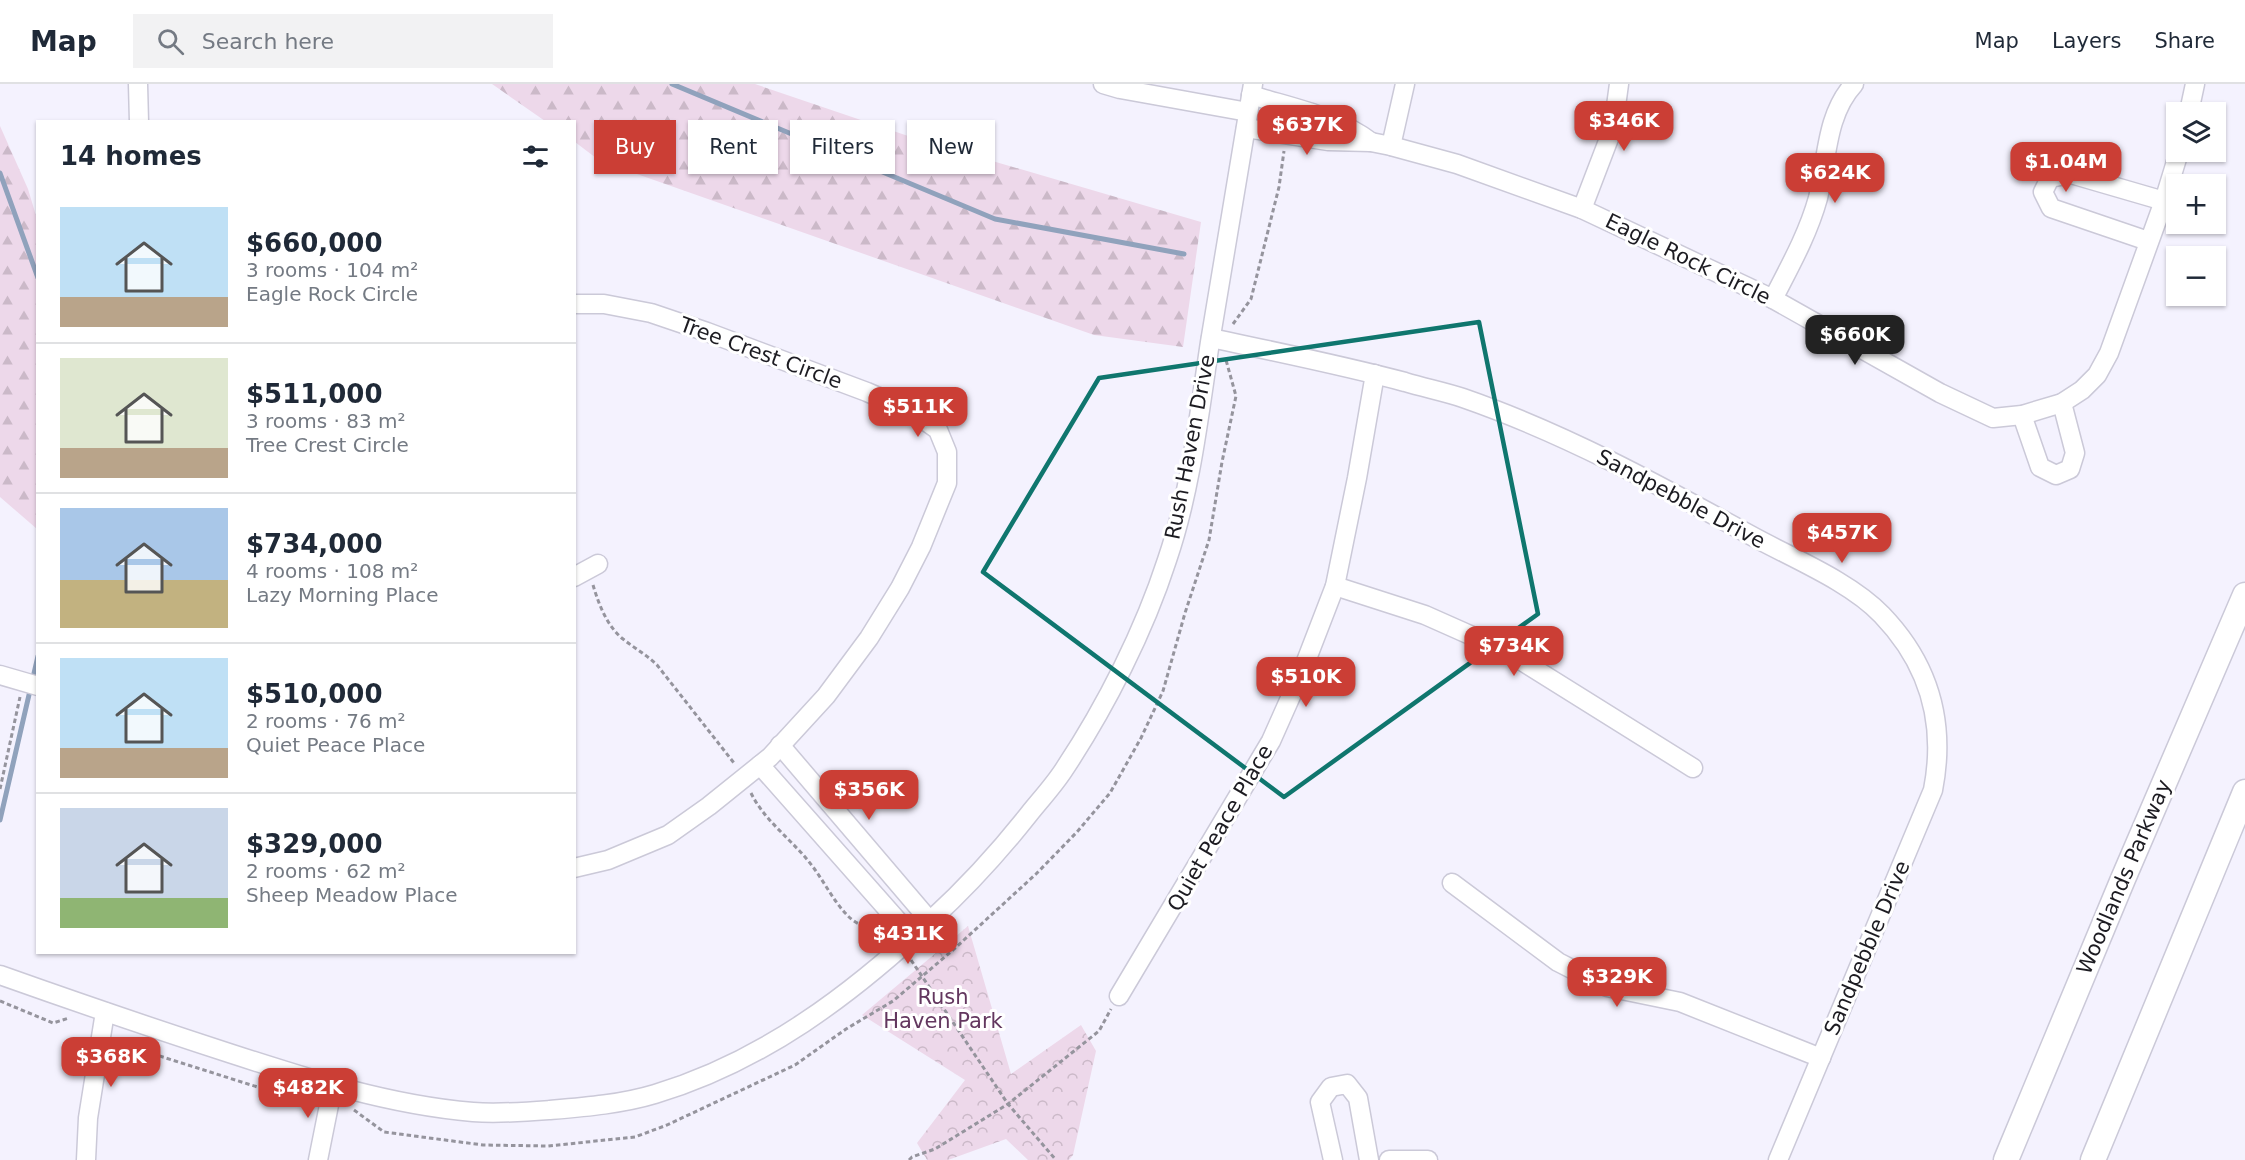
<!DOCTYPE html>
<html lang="en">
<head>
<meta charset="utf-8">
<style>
  :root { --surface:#fff; --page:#f2f2f3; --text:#1f2937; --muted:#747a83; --line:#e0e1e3; --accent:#cb3e35 }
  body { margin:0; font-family:"DejaVu Sans",sans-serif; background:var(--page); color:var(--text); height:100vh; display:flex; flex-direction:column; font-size:22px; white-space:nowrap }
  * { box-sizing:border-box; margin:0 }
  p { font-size:20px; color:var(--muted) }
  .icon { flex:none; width:33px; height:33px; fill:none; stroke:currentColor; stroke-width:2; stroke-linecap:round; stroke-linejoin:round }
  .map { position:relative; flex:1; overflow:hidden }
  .drawer { position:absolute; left:36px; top:36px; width:540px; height:834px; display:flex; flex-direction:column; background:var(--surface); border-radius:0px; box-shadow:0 2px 4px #0004 }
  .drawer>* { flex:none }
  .top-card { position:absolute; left:594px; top:36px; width:570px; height:54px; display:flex; gap:12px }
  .tools { position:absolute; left:2166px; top:18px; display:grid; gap:12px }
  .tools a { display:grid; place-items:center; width:60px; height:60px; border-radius:0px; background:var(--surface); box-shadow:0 2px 4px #0004; font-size:30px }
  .price { position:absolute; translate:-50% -51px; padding:0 14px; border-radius:12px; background:var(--accent); color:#fff; font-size:20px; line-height:39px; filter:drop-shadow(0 2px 3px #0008) }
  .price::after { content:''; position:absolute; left:50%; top:36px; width:18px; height:14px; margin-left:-9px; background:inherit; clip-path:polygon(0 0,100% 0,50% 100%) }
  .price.selected { background:#222; color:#fff }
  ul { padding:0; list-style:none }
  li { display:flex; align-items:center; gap:18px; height:150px; padding:0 24px }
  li+li { border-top:2px solid var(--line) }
  li span { display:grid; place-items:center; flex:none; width:168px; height:120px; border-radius:0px; color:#555 }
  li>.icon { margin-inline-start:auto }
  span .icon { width:72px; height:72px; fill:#fffc; stroke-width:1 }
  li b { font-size:26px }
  h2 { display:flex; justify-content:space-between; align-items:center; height:72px; padding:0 24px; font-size:26px }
  .chip { padding:0 21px; border-radius:0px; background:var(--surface); box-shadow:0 2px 4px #0004; font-size:21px; line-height:54px }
  .chip.selected { background:var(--accent); color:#fff }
  header { display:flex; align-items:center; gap:36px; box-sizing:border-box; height:84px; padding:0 30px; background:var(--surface); border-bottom:2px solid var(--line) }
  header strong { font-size:28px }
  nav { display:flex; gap:33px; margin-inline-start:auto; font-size:21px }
  .search { width:420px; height:54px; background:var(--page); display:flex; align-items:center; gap:15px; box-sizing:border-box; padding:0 21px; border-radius:0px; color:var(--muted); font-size:22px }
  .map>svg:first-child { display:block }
  .forest { fill:url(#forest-firs) }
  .park { fill:url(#park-crowns) }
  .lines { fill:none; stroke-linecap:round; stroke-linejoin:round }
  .stream { stroke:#90a2bc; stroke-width:5 }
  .minor-casing { stroke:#cbc9d8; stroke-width:21 }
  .major-casing { stroke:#cbc9d8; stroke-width:27 }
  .path { stroke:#95949d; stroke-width:3; stroke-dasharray:4.5 3; stroke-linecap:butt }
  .minor { stroke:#fff; stroke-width:18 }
  .major { stroke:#fff; stroke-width:24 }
  .marked { fill:none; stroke:#0f766e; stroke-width:4.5; stroke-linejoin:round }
  .labels { text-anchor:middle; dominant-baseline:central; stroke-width:6; stroke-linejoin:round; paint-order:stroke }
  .street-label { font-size:21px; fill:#1c1b21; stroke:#fff }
  .park-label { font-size:21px; fill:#63375f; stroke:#fff }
</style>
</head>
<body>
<header>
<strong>Map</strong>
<div class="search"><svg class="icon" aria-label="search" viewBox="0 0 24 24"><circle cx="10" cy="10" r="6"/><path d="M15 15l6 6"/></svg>Search here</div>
<nav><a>Map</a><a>Layers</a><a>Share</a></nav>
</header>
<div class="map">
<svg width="2245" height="1076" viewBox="0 0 2245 1076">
  <defs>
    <pattern id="forest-firs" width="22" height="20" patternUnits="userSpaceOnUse" patternTransform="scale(1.5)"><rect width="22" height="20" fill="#edd8ea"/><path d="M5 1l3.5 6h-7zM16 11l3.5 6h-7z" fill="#cbb9c8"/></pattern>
    <pattern id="park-crowns" width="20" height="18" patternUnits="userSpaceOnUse" patternTransform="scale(1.5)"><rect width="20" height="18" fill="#edd8ea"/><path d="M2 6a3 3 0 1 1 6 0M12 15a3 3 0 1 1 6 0" fill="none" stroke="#cbb9c8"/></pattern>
  </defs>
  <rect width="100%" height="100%" fill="#f4f2fe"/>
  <!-- forest -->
  <g class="forest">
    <path d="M 492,0 L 755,0 L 914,54 L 1201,138 L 1183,263 L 1094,251 L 600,77 L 575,58 L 574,38 L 545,37 Z"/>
    <path d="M 0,42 L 28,105 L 37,135 L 37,445 L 0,413 Z"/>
  </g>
  <!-- park -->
  <path class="park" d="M 968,842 L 1011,990 L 1081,941 L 1096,967 L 1073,1071 L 1069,1076 L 1028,1076 L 1006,1055 L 948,1076 L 927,1076 L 917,1059 L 965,996 L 862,931 Z"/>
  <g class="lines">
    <!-- stream -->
    <g class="stream">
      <path d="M 672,0 L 995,135 L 1184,170"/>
      <path d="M 0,89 L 38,194"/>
      <path d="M 0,736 L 38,572"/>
    </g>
    <!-- minor casing -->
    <g class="minor-casing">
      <g id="minor">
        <path d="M 138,0 L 139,38"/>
        <path d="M 1103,0 L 1120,5 L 1248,28"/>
        <path d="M 1251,11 C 1293,24 1337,32 1371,58"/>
        <path d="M 2189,28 L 2195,0"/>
        <path d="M 1246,44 L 1328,57 L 1371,58 L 1391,62 L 1457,80 L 1582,125 L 1773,215 L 1940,309 L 1993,334 L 2022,331 L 2062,319 L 2082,306 L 2097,291 L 2109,269 L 2164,117 L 2179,68"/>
        <path d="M 1391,62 L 1405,0"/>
        <path d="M 1582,125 L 1613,44 L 1619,0"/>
        <path d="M 2148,157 L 2051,124 L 2043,108 L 2050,94 L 2071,90 L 2164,117"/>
        <path d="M 1773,215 C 1790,182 1808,150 1818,114 C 1827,76 1826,30 1854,0"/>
        <path d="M 574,220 L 604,220 L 651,229 L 707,248 L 867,308 L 911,327 L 938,346 L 947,368 L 947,399 L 921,463 L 900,504 L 869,554 L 826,612 L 770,673 L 709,722 L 668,751 L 608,776 L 574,784"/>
        <path d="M 1211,254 C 1276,268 1341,281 1405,298 C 1425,304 1445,308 1463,314 C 1564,349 1659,401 1752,452 C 1792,474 1851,498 1882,531 C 1930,581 1946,639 1933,706 L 1778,1076"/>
        <path d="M 2022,331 L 2040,383 L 2056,391 L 2070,385 L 2075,369 L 2062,319"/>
        <path d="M 574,493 L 598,480"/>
        <path d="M 1335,502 L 1425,531 L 1506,567 L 1693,684"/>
        <path d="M 0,591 L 38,602"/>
        <path d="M 780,661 L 930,837"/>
        <path d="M 760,681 L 912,853"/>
        <path d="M 1452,799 L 1558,878 L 1607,903 L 1680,918 L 1821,974"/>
        <path d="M 0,891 C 76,918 152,944 229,969 C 309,995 389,1021 473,1028 C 499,1030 524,1028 550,1026 C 585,1023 622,1020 655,1010 C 762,978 851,911 931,836 C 967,803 999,768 1029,730 C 1041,715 1055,700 1065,684 C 1106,622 1144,547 1167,476 C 1191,406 1199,331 1210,258 C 1224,172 1239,86 1253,0"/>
        <path d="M 1119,912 L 1271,657 L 1303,585 L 1335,502 L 1357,394 L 1375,290"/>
        <path d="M 86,1076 L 88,1034 L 105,928"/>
        <path d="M 318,1076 L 333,1001"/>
        <path d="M 1333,1076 L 1320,1018 L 1331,1003 L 1347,1000 L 1358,1014 L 1369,1076"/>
        <path d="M 1389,1076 L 1428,1076"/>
      </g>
    </g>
    <!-- major casing -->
    <g class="major-casing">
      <g id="major">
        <path d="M 2006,1076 L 2123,795 L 2245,511"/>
        <path d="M 2093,1076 L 2245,708"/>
      </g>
    </g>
    <!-- path -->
    <g class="path">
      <path d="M 1233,240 L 1251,215 L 1279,103 L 1284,67"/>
      <path d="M 593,501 C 599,521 607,542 623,555 C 634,564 647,571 657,581 L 734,679"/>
      <path d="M 0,705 L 20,613"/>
      <path d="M 751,709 C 765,738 794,757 813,783 C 825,799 834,818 848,832 C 857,841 874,848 886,848"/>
      <path d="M 911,876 L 1008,1020 L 1056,1076"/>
      <path d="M 0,917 L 53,939 L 69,934"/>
      <path d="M 135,956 L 147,968 L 289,1013 L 303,1012"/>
      <path d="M 354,1026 L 384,1048 L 483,1061 L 548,1062 L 635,1053 L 667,1041 L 795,981 L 846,945 L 893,917 L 953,866 L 1036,790 L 1077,748 L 1110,709 L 1141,654 L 1163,607 L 1185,529 L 1209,456 L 1222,378 L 1236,312 L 1226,276"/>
      <path d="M 909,1076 L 912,1073 L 935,1065 L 1008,1020 L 1099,947 L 1111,925"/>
    </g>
    <!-- minor -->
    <use href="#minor" class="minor"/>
    <!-- major -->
    <use href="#major" class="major"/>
  </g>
  <!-- marked area -->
  <path class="marked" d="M 1479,238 L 1538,530 L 1284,713 L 983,488 L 1099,294 Z"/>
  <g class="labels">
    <!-- street labels -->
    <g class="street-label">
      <text transform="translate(1688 175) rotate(26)">Eagle Rock Circle</text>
      <text transform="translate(761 269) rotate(20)">Tree Crest Circle</text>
      <text transform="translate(1190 363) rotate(-79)">Rush Haven Drive</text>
      <text transform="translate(1681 415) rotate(28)">Sandpebble Drive</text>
      <text transform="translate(1220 744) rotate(-60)">Quiet Peace Place</text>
      <text transform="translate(2124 793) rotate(-67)">Woodlands Parkway</text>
      <text transform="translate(1867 864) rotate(-67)">Sandpebble Drive</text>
    </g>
    <!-- park labels -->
    <g class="park-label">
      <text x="943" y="913">Rush<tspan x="943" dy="24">Haven Park</tspan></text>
    </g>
  </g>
</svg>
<div class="tools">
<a><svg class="icon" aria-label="layers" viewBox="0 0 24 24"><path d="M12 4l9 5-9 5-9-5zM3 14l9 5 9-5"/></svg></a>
<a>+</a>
<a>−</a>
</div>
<b class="price" style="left:1624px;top:68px">$346K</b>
<b class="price" style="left:1307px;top:72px">$637K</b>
<b class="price" style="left:2066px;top:109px">$1.04M</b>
<b class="price" style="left:1835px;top:120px">$624K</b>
<b class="price selected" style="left:1855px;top:282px">$660K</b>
<b class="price" style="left:918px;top:354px">$511K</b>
<b class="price" style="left:1842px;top:480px">$457K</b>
<b class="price" style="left:1514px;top:593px">$734K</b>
<b class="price" style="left:1306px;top:624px">$510K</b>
<b class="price" style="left:869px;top:737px">$356K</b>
<b class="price" style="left:908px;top:881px">$431K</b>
<b class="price" style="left:1617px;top:924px">$329K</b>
<b class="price" style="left:111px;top:1004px">$368K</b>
<b class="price" style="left:308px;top:1035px">$482K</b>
<div class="top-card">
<a class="chip selected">Buy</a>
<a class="chip">Rent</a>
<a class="chip">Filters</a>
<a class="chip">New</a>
</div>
<section class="drawer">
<h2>14 homes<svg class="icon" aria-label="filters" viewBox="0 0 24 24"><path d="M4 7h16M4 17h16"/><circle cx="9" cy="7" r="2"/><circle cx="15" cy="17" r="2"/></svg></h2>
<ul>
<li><span style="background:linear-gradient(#bfe0f5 75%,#b9a48a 0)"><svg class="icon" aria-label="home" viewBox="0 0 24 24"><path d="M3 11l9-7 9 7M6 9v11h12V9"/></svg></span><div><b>$660,000</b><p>3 rooms · 104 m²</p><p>Eagle Rock Circle</p></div></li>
<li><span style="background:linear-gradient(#dfe7d0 75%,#b9a48a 0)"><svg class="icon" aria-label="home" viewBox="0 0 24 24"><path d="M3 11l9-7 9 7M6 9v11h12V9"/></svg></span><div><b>$511,000</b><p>3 rooms · 83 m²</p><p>Tree Crest Circle</p></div></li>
<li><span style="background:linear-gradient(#a9c7e8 60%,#c2b280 0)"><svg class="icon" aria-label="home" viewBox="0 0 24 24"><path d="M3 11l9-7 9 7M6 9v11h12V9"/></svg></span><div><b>$734,000</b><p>4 rooms · 108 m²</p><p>Lazy Morning Place</p></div></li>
<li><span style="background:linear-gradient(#bfe0f5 75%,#b9a48a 0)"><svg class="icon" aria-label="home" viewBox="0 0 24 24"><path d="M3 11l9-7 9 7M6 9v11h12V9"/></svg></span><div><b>$510,000</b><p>2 rooms · 76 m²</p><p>Quiet Peace Place</p></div></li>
<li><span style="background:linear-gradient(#c9d6e8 75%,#8fb573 0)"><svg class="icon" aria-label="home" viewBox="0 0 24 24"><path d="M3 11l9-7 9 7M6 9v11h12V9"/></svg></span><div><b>$329,000</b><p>2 rooms · 62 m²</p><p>Sheep Meadow Place</p></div></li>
</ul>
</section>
</div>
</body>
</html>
